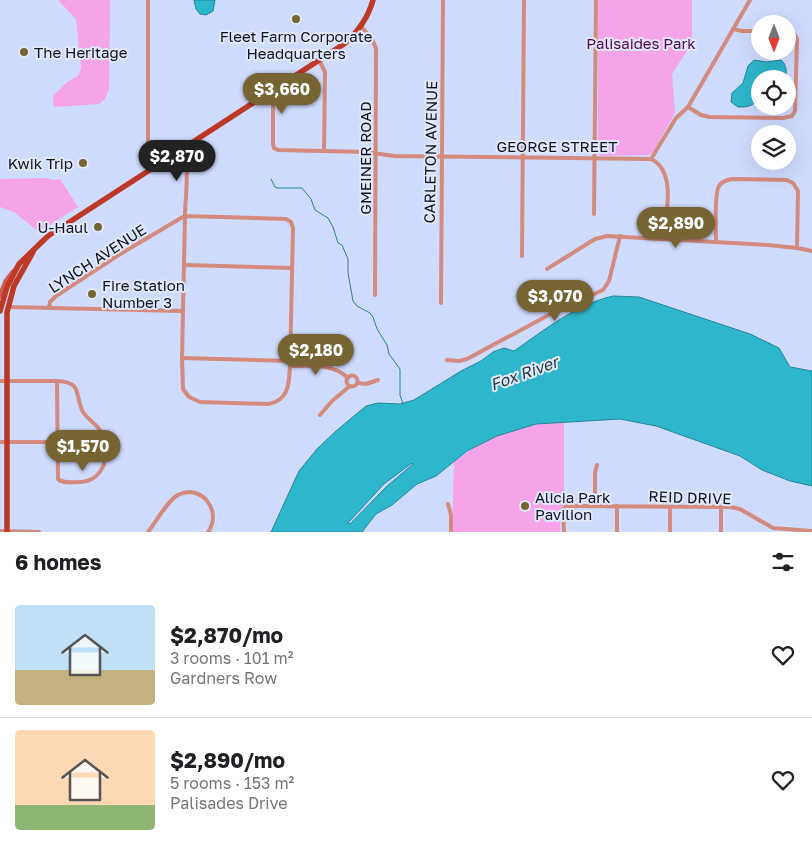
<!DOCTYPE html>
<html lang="en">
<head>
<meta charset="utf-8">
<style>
  :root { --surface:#fff; --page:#f2f2f2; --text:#202124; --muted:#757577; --line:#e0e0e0; --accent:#766533 }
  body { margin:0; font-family:"Golos Text",sans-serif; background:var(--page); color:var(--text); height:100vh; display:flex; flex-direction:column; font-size:19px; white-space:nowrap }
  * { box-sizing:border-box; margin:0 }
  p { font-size:16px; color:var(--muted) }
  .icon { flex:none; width:28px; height:28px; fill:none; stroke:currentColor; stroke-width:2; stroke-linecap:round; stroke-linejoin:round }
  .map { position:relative; height:532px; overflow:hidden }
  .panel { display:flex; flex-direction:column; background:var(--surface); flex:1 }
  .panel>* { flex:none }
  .needle { width:32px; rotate:180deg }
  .buttons { position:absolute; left:751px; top:15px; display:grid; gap:10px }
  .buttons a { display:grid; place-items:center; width:45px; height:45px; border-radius:50%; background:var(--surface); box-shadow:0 5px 20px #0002; font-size:25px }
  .price { position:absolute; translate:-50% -42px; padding:0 11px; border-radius:18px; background:var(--accent); color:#fff; font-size:16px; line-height:32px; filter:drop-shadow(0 1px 2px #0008) }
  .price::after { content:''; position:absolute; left:50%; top:30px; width:15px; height:11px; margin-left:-8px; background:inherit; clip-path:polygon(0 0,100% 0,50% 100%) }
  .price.active { background:#222; color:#fff }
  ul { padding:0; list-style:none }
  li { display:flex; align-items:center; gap:15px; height:125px; padding:0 15px }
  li+li { border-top:1px solid var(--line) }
  li span { display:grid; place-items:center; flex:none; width:140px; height:100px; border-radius:5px; color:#555 }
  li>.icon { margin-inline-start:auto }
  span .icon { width:60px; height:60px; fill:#fffc; stroke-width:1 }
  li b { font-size:21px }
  h2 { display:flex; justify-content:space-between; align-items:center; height:60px; padding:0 15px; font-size:21px }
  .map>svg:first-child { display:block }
  .green { fill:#f5a4ea }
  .water { fill:#2eb6cc; stroke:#248599; fill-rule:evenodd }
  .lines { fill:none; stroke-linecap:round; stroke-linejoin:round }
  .stream { stroke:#248599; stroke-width:1 }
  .street { stroke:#d38b7d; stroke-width:4 }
  .secondary { stroke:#c85f4d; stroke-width:5 }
  .primary { stroke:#be3925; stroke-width:5.5 }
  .poi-dot { fill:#766533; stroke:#e2e8fb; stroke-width:2 }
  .labels { text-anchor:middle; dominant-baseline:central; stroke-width:4; stroke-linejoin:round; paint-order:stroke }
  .poi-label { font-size:15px; fill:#0d1221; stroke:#e2e8fb; text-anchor:start }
  .park-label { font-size:15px; fill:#560450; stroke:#e2e8fb }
  .street-label { font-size:15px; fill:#0d1221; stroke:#e2e8fb }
  .water-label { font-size:16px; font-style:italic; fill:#1c383d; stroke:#e2e8fb }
</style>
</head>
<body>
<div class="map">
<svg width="812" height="532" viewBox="0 0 812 532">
  <rect width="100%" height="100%" fill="#cfdbff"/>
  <!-- green -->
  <g class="green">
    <path d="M 58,0 L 110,0 L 109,89 L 105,99 L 99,104 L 54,107 L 53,96 L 67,82 L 78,76 L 81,68 L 76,19 Z"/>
    <path d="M 598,0 L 692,0 L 692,43 L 672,74 L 675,113 L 652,153 L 649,155 L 601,156 L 598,154 Z"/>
    <path d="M 46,178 L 54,180 L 60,179 L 78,207 L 39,232 L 14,212 L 0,207 L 0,179 Z"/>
    <path d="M 564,422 L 564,504 L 560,513 L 560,532 L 452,532 L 454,462 C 476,444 507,429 536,424 C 545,423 555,423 564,422 Z"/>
  </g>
  <!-- water -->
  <g class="water">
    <path d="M 194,0 L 215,0 L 213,11 L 206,15 L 200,14 L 196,9 Z"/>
    <path d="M 754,60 L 767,62 L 781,60 C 787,65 787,72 785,79 L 760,79 C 760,97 759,108 738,107 L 731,102 L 732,93 L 743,83 L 748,66 Z"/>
    <path d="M 613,296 L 639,297 L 750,334 L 779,348 L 790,367 L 812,371 L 812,486 L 790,481 L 762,470 L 740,456 L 656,426 L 620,419 L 536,424 L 497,436 L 467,451 L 436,476 L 417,484 L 392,505 L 376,514 L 362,532 L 271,532 L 299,471 L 317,449 L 336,431 L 366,406 L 378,403 L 400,404 L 414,400 L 461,371 L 481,361 L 493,352 L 504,348 L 514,351 C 546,329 575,305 613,296 ZM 412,463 L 413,464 L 386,487 L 350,524 L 348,523 L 384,484 Z"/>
  </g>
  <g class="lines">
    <!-- stream -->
    <path class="stream" d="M 271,179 L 275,187 L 278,188 L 302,188 L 311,199 L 315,210 L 328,218 L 333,227 L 338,243 L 342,245 L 348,259 L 348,273 L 353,301 L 357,306 L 370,313 L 373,317 L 377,329 L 387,345 L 389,354 L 400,369 L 400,395 L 403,404"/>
    <!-- street -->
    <g class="street">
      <path d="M 148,0 L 148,159 L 149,170"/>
      <path d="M 361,26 L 373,41 L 376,49 L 375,295"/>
      <path d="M 733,29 L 742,31 L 760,31"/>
      <path d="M 319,60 L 325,72 L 324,151"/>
      <path d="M 269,92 L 273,103 L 273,144 L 274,148 L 278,150 L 366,152 L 394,156 L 651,159 C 677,171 666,216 663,239"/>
      <path d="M 688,107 L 701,115 L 710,117 L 783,118 L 792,116 L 795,111 L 797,39 L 794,33 L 788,31"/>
      <path d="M 651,159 L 676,118 L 688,107 L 750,0"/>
      <path d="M 594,214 L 596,0"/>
      <path d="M 716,242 C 716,231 714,194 719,186 C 722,181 727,180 732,179 L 787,180 L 793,183 L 798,191 L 797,248"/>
      <path d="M 522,256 L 524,0"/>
      <path d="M 185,265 L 292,268"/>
      <path d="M 547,269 L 595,239 L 607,236 L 768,245 L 797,248 L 812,251"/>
      <path d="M 441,303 L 443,0"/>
      <path d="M 8,307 L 183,311"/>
      <path d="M 49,308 L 50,302 L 56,296 L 117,256 L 181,218 L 185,216 L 286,219 L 291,222 L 293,228 L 290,366 C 289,383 289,401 268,404 L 200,402 L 189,397 L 183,389 L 182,358 L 185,216 L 185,213 C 186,192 189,168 185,147"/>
      <path d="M 290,336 L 342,337"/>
      <path d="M 182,358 L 290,361"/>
      <path d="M 447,360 L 459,361 L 467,359 L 558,310 L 603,290 L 609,281 L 620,236"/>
      <path d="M 290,366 C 310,366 333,363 348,378"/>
      <circle cx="352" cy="381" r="5.5"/>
      <path d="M 0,381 L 57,381 C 84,382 74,396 83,412 C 88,420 97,424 101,432 C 113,452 104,481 80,482 C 73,482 63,484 58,479 L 57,381"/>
      <path d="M 358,383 L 366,384 L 378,380"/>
      <path d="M 320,415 L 332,401 L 350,386"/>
      <path d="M 0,442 L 57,442"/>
      <path d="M 448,504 L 451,515 L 451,532"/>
      <path d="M 595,506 L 595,473 L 597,465"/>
      <path d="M 670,507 L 670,532"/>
      <path d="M 721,507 L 721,532"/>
      <path d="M 0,531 L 39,532"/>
      <path d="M 148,532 C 156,522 167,501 178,495 C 201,483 223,511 208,532"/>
      <path d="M 564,532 L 563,510 L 566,506 L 569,506 L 730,507 L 740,509 L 773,528 L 812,531"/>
      <path d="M 617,532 L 617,506"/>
    </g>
    <!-- secondary -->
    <path class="secondary" d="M 0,296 L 6,281 L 13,272"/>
    <!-- primary -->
    <g class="primary">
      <path d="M 0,311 L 7,287 L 19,264 L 48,236 L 344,44 C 358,32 368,18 373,0"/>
      <path d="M 7,532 L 7,312 L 14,286 L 33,252"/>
    </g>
  </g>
  <!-- markers -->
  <g class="poi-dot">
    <circle cx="296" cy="19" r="5"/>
    <circle cx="24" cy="52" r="5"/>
    <circle cx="83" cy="163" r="5"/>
    <circle cx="98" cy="227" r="5"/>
    <circle cx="92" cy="294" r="5"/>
    <circle cx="525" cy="506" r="5"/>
  </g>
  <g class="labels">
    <!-- poi labels -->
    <g class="poi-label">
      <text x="296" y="36" text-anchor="middle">Fleet Farm Corporate<tspan x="296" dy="17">Headquarters</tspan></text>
      <text x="34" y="52">The Heritage</text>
      <text x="73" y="163" text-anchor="end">Kwik Trip</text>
      <text x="88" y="227" text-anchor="end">U-Haul</text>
      <text x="102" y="285">Fire Station<tspan x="102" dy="17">Number 3</tspan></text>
      <text x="535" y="497">Alicia Park<tspan x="535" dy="17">Pavilion</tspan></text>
    </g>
    <!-- park labels -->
    <g class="park-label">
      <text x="641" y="43">Palisaides Park</text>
    </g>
    <!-- street labels -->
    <g class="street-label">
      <text x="557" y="146">GEORGE STREET</text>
      <text transform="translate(430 152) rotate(-89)">CARLETON AVENUE</text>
      <text transform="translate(365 158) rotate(-90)">GMEINER ROAD</text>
      <text transform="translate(97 258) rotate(-33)">LYNCH AVENUE</text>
      <text transform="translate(690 497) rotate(2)">REID DRIVE</text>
    </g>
    <!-- water labels -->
    <g class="water-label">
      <text transform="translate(524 373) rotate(-20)">Fox River</text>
    </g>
  </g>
</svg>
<div class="buttons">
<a><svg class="needle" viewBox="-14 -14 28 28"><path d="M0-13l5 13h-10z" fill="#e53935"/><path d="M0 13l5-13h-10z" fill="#757577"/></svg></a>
<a><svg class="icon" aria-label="locate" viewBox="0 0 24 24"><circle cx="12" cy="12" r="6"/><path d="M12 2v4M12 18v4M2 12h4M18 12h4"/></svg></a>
<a><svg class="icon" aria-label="layers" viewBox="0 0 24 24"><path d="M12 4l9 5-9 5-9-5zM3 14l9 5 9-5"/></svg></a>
</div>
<b class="price" style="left:282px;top:115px">$3,660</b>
<b class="price active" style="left:177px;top:182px">$2,870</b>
<b class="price" style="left:676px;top:249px">$2,890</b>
<b class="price" style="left:555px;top:322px">$3,070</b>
<b class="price" style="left:316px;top:376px">$2,180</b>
<b class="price" style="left:83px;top:472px">$1,570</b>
</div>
<section class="panel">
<h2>6 homes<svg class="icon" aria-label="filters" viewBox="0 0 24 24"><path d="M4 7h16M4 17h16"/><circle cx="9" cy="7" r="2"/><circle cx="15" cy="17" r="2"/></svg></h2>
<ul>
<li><span style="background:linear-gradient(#bfe0f5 65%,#c2b280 0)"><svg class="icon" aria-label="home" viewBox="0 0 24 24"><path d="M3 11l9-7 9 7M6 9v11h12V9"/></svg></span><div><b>$2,870/mo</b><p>3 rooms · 101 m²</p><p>Gardners Row</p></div><svg class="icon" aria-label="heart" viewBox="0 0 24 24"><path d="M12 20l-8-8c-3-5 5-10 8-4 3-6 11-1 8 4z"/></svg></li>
<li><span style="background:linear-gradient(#ffd9b3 75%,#8fb573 0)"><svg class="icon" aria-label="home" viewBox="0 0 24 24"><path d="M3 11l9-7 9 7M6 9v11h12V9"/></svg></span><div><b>$2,890/mo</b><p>5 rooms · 153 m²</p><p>Palisades Drive</p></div><svg class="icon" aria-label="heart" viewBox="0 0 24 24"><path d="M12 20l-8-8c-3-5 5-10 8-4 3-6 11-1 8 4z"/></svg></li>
</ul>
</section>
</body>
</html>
